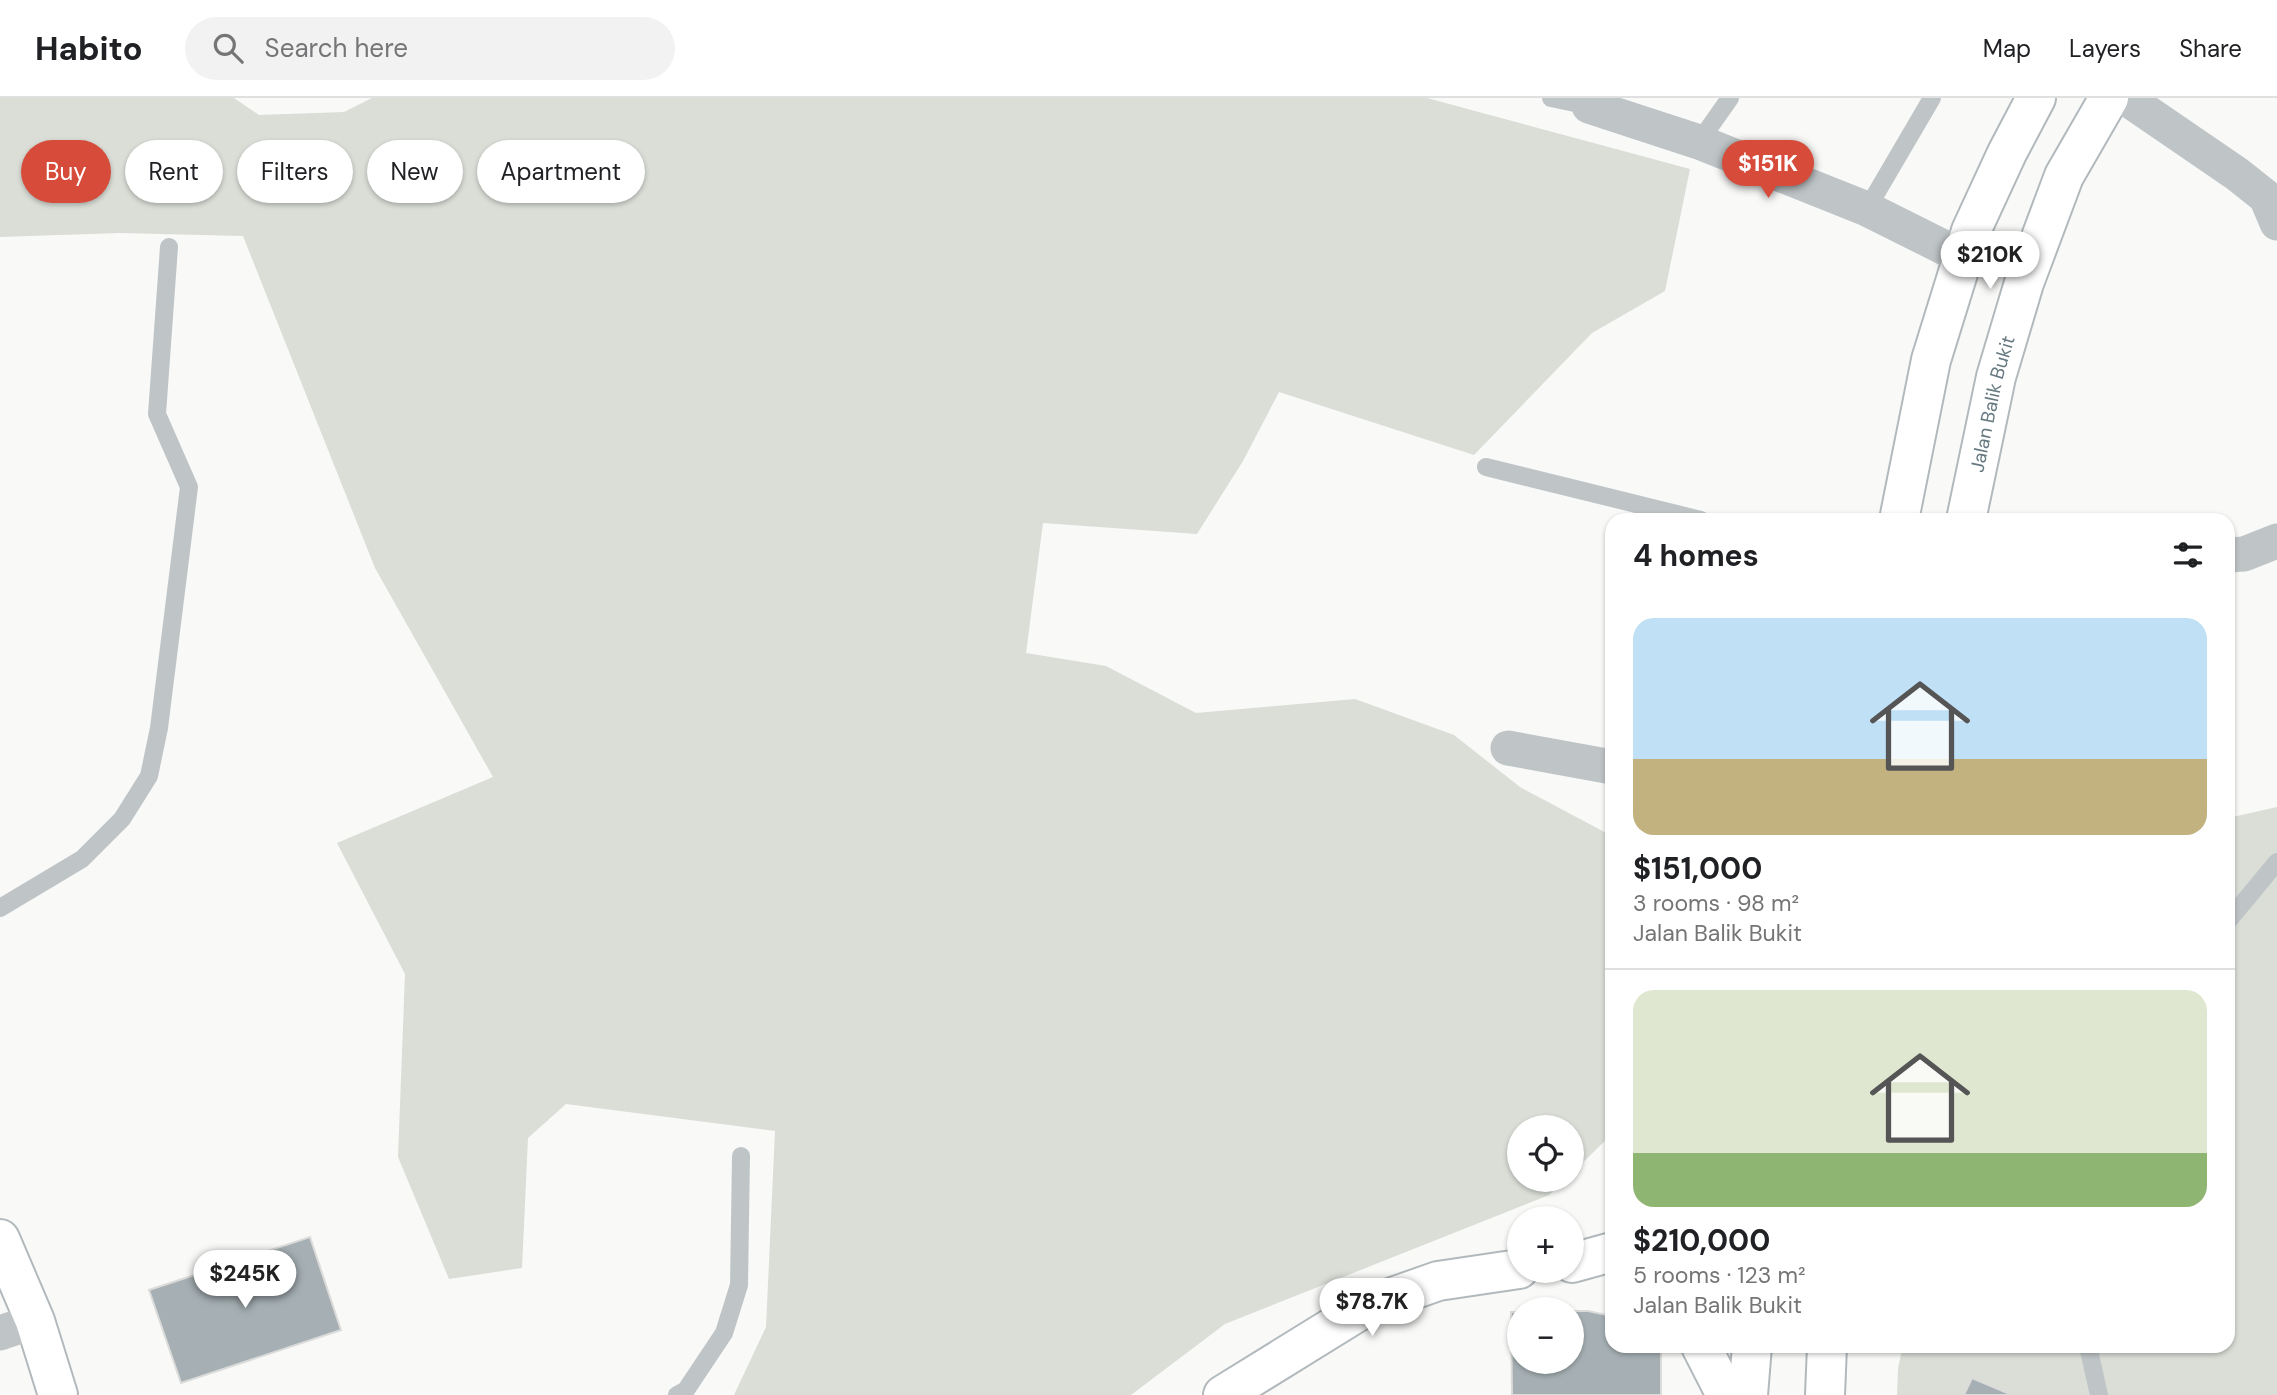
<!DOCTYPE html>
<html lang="en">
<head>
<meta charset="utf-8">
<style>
  :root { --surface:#fff; --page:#f2f2f2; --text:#202124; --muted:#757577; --line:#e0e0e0; --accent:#d74b3a }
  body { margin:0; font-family:"DM Sans",sans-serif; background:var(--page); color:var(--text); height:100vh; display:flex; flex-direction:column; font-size:26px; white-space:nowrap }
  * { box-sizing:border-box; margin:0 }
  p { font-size:23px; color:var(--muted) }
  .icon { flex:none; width:38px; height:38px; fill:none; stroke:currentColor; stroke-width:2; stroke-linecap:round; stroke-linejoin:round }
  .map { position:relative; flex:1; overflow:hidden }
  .panel { position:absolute; left:1605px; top:415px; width:630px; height:840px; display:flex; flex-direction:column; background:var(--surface); border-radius:21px; box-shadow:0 2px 5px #0004 }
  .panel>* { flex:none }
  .banner { position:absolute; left:21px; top:42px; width:665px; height:63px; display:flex; gap:14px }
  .tools { position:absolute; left:1507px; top:1017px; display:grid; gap:14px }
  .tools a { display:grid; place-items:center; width:77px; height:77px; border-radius:50%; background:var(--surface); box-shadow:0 2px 5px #0004; font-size:35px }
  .price { position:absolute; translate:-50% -60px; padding:0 16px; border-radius:24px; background:#fff; color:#222; font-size:23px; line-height:46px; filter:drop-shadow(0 2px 4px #0008) }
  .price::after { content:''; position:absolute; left:50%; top:42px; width:21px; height:16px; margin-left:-10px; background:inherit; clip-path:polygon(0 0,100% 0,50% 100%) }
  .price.on { background:var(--accent); color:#fff }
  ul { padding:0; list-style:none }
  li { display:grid; align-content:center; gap:14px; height:371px; padding:0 28px }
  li+li { border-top:2px solid var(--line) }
  li span { display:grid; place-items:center; height:217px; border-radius:21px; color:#555 }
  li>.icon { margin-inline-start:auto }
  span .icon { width:126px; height:126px; fill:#fffc; stroke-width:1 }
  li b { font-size:30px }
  h2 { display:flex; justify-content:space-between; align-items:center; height:84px; padding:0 28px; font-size:30px }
  .tag { padding:0 24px; border-radius:32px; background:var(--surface); box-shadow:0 2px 5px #0004; font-size:24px; line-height:63px }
  .tag.on { background:var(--accent); color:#fff }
  header { display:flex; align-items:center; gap:42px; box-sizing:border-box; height:98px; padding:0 35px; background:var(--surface); border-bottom:2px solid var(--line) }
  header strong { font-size:33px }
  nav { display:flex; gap:38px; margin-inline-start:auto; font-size:24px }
  .search { width:490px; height:63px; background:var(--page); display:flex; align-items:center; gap:18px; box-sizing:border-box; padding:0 24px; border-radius:38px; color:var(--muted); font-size:26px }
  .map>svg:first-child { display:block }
  .green { fill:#daded7 }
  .building { fill:#a6b0b4; stroke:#dbdbda; stroke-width:2 }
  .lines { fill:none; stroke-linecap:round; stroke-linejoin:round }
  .secondary-casing { stroke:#b2b9bc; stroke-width:42 }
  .lane { stroke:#bfc5c7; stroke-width:18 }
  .street { stroke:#bfc5c7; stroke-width:35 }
  .secondary { stroke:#fff; stroke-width:38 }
  .labels { text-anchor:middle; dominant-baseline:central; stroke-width:7; stroke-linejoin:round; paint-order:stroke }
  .street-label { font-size:19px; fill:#667980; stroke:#fff }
</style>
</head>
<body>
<header>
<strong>Habito</strong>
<div class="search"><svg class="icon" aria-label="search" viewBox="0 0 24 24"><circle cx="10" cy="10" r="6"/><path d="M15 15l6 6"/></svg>Search here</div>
<nav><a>Map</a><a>Layers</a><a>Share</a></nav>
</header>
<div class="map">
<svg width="2277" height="1297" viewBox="0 0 2277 1297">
  <rect width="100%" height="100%" fill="#f9f9f8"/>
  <!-- green -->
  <g class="green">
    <path d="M 0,0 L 234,0 L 259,17 L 344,14 L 372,0 L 1427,0 L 1690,71 L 1665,193 L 1592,235 L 1474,357 L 1279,294 L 1243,363 L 1197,436 L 1043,425 L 1026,555 L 1106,568 L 1196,615 L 1355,601 L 1454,637 L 1520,689 L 1612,738 L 1612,1036 L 1572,1075 L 1572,1029 L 1519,1029 L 1519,1082 L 1565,1082 L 1549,1097 L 1225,1226 L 1131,1297 L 734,1297 L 766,1229 L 775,1033 L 566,1006 L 528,1040 L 522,1170 L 449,1181 L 398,1059 L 405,876 L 337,745 L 493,679 L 375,470 L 243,138 L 120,135 L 0,139 Z"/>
    <path d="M 2277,709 L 2277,1297 L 1897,1297 L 1898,1270 L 1903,1248 L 2228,1248 L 2228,720 Z"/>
  </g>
  <!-- building -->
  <g class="building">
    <path d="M 310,1139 L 341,1232 L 181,1285 L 149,1192 Z"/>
    <path d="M 1572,1213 L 1588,1213 L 1612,1218 L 1612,1248 L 1661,1248 L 1661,1297 L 1512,1297 L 1511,1214 L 1519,1214 L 1519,1264 L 1572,1264 Z"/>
    <path d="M 1972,1280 L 2012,1297 L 1964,1297 Z"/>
  </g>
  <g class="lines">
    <!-- secondary casing -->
    <g class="secondary-casing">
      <g id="secondary">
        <path d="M 1899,422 L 1931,262 L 1971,133 L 2007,55 L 2036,0"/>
        <path id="s1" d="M 1966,422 L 1996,279 L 2024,185 L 2064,78 L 2109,0"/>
        <path d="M 0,1141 L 35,1223 L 58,1297"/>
        <path d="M 1572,1165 L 1612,1154"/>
        <path d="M 1701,1248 L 1726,1297"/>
        <path d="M 1223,1297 L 1367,1208 L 1438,1183 L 1519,1171"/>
        <path d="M 1748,1297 L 1752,1248"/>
        <path d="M 1825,1297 L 1827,1248"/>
      </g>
    </g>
    <!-- lane -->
    <g class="lane">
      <path d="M 1551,0 L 1589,8"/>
      <path d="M 1699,44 L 1730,0"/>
      <path d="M 1867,111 L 1932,0"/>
      <path d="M 1486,369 L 1701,422"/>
      <path d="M 0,810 L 82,761 L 122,721 L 149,678 L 159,630 L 189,389 L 157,316 L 169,149"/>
      <path d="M 2228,823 L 2277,764"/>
      <path d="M 2088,1248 L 2099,1297"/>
      <path d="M 677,1297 L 686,1292 L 724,1235 L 739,1187 L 741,1058"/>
    </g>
    <!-- street -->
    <g class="street">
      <path d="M 1589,0 L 1589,8 L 1699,44 L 1867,111 L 1963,159"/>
      <path d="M 2126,0 L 2237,76 L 2266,99 L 2277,125"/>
      <path d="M 2228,457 L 2244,456 L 2277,443"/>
      <path d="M 1508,650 L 1612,669"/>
      <path d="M 0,1235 L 35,1223"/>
    </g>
    <!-- secondary -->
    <use href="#secondary" class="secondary"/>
  </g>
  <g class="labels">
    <!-- street labels -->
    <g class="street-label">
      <text stroke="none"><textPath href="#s1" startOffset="119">Jalan Balik Bukit</textPath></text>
    </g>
  </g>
</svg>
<div class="tools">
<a><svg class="icon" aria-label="locate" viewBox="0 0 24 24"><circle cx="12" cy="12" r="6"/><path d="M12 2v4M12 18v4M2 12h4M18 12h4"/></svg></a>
<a>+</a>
<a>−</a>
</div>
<b class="price on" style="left:1768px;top:102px">$151K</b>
<b class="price" style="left:1990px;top:193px">$210K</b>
<b class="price" style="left:245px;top:1212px">$245K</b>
<b class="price" style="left:1372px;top:1240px">$78.7K</b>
<div class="banner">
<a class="tag on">Buy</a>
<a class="tag">Rent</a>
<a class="tag">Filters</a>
<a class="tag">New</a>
<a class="tag">Apartment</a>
</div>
<section class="panel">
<h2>4 homes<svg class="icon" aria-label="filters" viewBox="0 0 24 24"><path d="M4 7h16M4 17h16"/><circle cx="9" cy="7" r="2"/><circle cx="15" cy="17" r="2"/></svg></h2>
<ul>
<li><span style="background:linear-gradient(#bfe0f5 65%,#c2b280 0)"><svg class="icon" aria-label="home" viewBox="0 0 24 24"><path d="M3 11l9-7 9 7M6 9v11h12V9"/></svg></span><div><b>$151,000</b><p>3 rooms · 98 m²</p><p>Jalan Balik Bukit</p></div></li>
<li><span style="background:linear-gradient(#dfe7d0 75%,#8fb573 0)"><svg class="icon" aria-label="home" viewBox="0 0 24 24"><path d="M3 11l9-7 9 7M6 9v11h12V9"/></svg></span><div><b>$210,000</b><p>5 rooms · 123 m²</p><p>Jalan Balik Bukit</p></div></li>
</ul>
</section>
</div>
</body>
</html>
